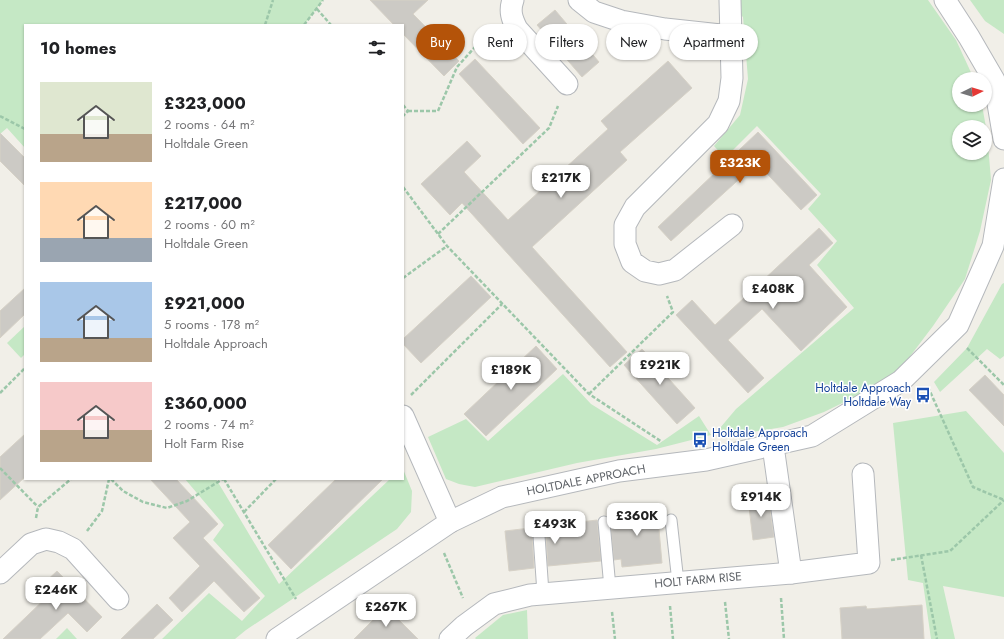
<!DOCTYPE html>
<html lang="en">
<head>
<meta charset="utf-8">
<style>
  :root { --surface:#fff; --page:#f6f6f6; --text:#202124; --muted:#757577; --accent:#b45309 }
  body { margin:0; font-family:Jost,sans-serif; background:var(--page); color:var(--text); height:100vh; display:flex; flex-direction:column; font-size:15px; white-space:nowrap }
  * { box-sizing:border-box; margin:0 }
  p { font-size:13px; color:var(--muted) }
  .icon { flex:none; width:22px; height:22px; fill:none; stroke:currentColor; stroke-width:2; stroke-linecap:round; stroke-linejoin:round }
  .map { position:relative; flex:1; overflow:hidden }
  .side { position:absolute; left:24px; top:24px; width:380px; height:456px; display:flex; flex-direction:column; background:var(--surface); border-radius:0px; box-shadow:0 1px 3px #0004 }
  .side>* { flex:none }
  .hud { position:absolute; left:416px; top:24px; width:380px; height:36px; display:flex; gap:8px }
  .needle { width:26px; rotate:85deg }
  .controls { position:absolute; left:952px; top:72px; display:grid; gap:8px }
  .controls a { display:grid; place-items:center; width:40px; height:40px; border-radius:50%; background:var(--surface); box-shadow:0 1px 3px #0004; font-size:20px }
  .price { position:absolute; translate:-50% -34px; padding:0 9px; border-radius:8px; background:#fff; color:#222; font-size:13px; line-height:26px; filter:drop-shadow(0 1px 2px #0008) }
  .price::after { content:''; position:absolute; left:50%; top:24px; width:12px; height:9px; margin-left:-6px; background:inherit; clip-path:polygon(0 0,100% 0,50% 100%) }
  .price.on { background:var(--accent); color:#fff }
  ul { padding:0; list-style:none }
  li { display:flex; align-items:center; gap:12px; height:100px; padding:0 16px }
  li span { display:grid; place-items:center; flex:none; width:112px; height:80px; border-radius:0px; color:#555 }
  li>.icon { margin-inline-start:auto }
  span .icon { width:48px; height:48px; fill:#fffc; stroke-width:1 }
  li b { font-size:17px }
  h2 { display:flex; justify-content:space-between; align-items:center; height:48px; padding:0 16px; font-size:17px }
  .chip { padding:0 14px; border-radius:18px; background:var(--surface); box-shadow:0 1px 3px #0004; font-size:14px; line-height:36px }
  .chip.on { background:var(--accent); color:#fff }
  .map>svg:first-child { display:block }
  .green { fill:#c5e8c5; fill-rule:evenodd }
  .building { fill:#cccac5; stroke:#d6d1c6 }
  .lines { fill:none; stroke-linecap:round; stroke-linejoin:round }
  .service-casing { stroke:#b5b8bc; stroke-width:13 }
  .minor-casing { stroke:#b5b8bc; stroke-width:23 }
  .path { stroke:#9cc7a9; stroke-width:2.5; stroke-dasharray:4 2; stroke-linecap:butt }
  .service { stroke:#fff; stroke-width:11 }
  .minor { stroke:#fff; stroke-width:21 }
  .labels { text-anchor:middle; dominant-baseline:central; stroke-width:3; stroke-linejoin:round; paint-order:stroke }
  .transit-label { font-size:12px; fill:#164399; stroke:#fff; text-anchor:end }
  .street-label { font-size:12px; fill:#5f6368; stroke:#fff }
</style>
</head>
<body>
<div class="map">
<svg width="1004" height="639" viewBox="0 0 1004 639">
  <rect width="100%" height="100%" fill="#f1efe8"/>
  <!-- green -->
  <g class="green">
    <path d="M 0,0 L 323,0 L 304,25 L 25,25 L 25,148 L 7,128 L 0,134 Z"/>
    <path d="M 724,0 L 928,0 L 956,40 L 974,79 L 959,79 L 959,105 L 982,105 L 987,133 L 991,180 L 980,231 L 965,279 L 933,326 L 902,367 L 867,391 L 824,412 L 783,427 L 721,437 L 720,428 L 736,409 L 854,308 L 817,265 L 837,241 L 808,209 L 821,194 L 757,126 L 725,158 L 714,146 L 740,115 L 748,79 L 743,17 ZM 959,127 L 985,127 L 985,153 L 959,153 Z"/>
    <path d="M 970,0 L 1004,0 L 1004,34 L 985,21 Z"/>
    <path d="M 1004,283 L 1004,356 L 1000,359 L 987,349 L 940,392 L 934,382 L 967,348 L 1002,284 Z"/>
    <path d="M 25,326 L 25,354 L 21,358 L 7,343 Z"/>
    <path d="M 563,374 L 591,404 L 657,445 L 699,416 L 711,435 L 656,449 L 577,463 L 475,487 L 459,484 L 446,479 L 428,437 L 466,419 L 488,441 Z"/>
    <path d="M 966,411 L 1004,453 L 1004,597 L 943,586 L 955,639 L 931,639 L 923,583 L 908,580 L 893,423 Z"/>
    <path d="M 403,469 L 412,491 L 411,512 L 397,529 L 246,630 L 235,639 L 162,639 L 209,593 L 242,621 L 265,596 L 213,540 L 224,525 L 185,479 L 216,479 L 279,584 L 390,479 L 403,479 Z"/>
    <path d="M 527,610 L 528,639 L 476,639 L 475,638 L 503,615 Z"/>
    <path d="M 67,628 L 77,639 L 56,639 Z"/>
  </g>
  <!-- building -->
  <g class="building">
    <path d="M 370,0 L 428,0 L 413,14 L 459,61 L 444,76 L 403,34 L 403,25 L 394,25 Z"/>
    <path d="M 555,10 L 599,62 L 582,77 L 537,25 Z"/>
    <path d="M 475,59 L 540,128 L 523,144 L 459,74 Z"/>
    <path d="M 668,61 L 692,88 L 620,152 L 627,160 L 532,247 L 627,352 L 610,367 L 462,203 L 450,215 L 421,184 L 467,141 L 481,156 L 464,172 L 508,220 L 608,129 L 601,121 Z"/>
    <path d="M 758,132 L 817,195 L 801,210 L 757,163 L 671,241 L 658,227 Z"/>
    <path d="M 0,133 L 25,158 L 25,186 L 0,161 Z"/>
    <path d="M 819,228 L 833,243 L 809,265 L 847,307 L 801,351 L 762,309 L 728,340 L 764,378 L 748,393 L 676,315 L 692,300 L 715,325 Z"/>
    <path d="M 471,276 L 491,297 L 421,363 L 403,344 L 403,339 Z"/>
    <path d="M 25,288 L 25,314 L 0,338 L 0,311 Z"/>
    <path d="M 536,346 L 557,369 L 486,436 L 464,414 Z"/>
    <path d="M 642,349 L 695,408 L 677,424 L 624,365 Z"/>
    <path d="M 985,375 L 1004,395 L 1004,426 L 969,390 Z"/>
    <path d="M 25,434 L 25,477 L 0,500 L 0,457 Z"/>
    <path d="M 150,479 L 176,479 L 218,524 L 203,538 L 260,598 L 244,612 L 214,581 L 182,612 L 169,598 L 200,566 L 173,538 L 190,522 Z"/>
    <path d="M 336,479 L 383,479 L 291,569 L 268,545 Z"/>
    <path d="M 768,497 L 774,537 L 753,540 L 748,499 Z"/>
    <path d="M 657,507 L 662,563 L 622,567 L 621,559 L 614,560 L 610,519 L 617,518 L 616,512 Z"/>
    <path d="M 597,520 L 601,561 L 548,566 L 546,535 L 542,530 L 538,529 L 535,530 L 532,536 L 534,568 L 509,571 L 505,531 Z"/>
    <path d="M 57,571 L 102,617 L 87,632 L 68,613 L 40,639 L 3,639 L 50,594 L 42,585 Z"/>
    <path d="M 157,604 L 173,620 L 153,639 L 121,639 Z"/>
    <path d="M 922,605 L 924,639 L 842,639 L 840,608 L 866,606 L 867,609 Z"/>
    <path d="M 386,607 L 418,639 L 354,639 Z"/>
  </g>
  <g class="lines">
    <!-- service casing -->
    <g class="service-casing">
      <g id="service">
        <path d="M 671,520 L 678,582"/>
        <path d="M 604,522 L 610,588"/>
        <path d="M 539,536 L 543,593"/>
      </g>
    </g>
    <!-- minor casing -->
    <g class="minor-casing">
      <g id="minor">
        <path d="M 513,0 C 509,11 512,19 517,29 L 567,84"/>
        <path d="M 579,0 L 594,12 L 621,21 L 665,29 L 730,36"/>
        <path d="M 730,0 L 732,78 L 729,101 L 718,124 L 635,207 L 625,225 L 625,244 L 632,262 L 645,271 L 659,274 L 675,270 L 732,225"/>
        <path d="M 945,0 L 969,37 L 994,80 L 1004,139"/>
        <path d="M 403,416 L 450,522"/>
        <path d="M 773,446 L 791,573"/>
        <path d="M 0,573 L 31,544 L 46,539 L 59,542 L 73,549 L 118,599"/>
        <path d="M 277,639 L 450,522 L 502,497 L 619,471 L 706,460 L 812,436 L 901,381 L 958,325 L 993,246 L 1004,179"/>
        <path d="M 450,639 L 464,626 L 494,604 L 530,595 L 791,573 L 869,563 L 863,474"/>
      </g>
    </g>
    <!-- path -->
    <g class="path">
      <path d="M 317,9 L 331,25"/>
      <path d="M 265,25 L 273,0"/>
      <path d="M 304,25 L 323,0"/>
      <path d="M 403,105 L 408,111 L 403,116"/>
      <path d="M 408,111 L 438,111 L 457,67 L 492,28"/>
      <path d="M 0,116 L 25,129"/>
      <path d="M 403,187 L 447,246 L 589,394 L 662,442"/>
      <path d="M 438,234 L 549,128 L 558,106"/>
      <path d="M 403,278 L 447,246"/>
      <path d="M 967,348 L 1004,385"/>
      <path d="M 928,387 L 973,487 L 1004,500"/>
      <path d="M 0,393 L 25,368"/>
      <path d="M 589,394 L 673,312 L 667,296"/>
      <path d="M 411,395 L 502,304"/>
      <path d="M 0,468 L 38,507"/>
      <path d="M 111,479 L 123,491 L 143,502 L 167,508 L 187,501 L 223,479"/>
      <path d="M 224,479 L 296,599"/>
      <path d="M 244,512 L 276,479"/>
      <path d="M 36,518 L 38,507 L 71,479"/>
      <path d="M 87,531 L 102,511 L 109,479"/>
      <path d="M 444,553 L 463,598"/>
      <path d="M 921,555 L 937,639"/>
      <path d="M 891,560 L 950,551 L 1004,500"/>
      <path d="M 781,598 L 784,639"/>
      <path d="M 725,602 L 729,639"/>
      <path d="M 670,606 L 673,639"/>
      <path d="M 612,612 L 615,639"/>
    </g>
    <!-- service -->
    <use href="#service" class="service"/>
    <!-- minor -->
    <use href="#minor" class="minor"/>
  </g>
  <!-- icons -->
  <defs>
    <g id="bus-bare" transform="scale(1.2)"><path d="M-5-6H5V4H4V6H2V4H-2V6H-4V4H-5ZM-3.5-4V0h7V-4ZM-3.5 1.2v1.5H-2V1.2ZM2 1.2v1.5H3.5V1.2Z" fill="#1a4fb4" stroke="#fff" stroke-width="2.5" paint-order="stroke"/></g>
  </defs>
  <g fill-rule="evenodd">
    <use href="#bus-bare" x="923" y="395"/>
    <use href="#bus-bare" x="700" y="440"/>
  </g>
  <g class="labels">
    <!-- transit labels -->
    <g class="transit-label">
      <text x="911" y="388">Holtdale Approach<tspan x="911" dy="14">Holtdale Way</tspan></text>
      <text x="712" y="433" text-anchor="start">Holtdale Approach<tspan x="712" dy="14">Holtdale Green</tspan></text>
    </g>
    <!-- street labels -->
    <g class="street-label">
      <text transform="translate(586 480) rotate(-11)">HOLTDALE APPROACH</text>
      <text transform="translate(698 580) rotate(-5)">HOLT FARM RISE</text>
    </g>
  </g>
</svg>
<div class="controls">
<a><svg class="needle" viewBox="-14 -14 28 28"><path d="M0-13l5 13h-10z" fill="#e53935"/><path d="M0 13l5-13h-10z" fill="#757577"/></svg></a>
<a><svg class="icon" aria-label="layers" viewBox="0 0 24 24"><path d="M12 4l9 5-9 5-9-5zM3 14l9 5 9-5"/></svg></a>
</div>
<b class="price on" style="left:740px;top:184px">£323K</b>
<b class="price" style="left:561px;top:199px">£217K</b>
<b class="price" style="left:773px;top:310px">£408K</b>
<b class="price" style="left:660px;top:386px">£921K</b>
<b class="price" style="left:511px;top:391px">£189K</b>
<b class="price" style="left:761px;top:518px">£914K</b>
<b class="price" style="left:637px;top:537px">£360K</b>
<b class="price" style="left:555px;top:545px">£493K</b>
<b class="price" style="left:56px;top:611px">£246K</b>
<b class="price" style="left:386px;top:628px">£267K</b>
<div class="hud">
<a class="chip on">Buy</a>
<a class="chip">Rent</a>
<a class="chip">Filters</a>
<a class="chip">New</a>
<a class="chip">Apartment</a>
</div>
<section class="side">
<h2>10 homes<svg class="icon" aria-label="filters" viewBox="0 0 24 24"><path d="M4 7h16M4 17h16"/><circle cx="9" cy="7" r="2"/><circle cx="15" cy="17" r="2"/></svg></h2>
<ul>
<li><span style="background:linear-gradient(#dfe7d0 65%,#b9a48a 0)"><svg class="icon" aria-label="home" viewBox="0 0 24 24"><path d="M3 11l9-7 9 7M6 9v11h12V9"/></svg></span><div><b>£323,000</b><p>2 rooms · 64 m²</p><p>Holtdale Green</p></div></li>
<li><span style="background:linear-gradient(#ffd9b3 70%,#9aa5b1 0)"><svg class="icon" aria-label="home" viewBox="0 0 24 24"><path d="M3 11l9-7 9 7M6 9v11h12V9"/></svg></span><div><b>£217,000</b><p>2 rooms · 60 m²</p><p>Holtdale Green</p></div></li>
<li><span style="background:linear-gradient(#a9c7e8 70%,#b9a48a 0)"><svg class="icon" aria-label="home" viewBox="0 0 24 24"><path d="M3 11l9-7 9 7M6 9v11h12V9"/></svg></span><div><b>£921,000</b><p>5 rooms · 178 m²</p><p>Holtdale Approach</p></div></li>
<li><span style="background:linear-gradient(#f6c9c9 60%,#b9a48a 0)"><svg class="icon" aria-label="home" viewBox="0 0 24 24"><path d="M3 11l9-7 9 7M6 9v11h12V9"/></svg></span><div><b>£360,000</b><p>2 rooms · 74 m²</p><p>Holt Farm Rise</p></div></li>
</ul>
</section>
</div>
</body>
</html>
